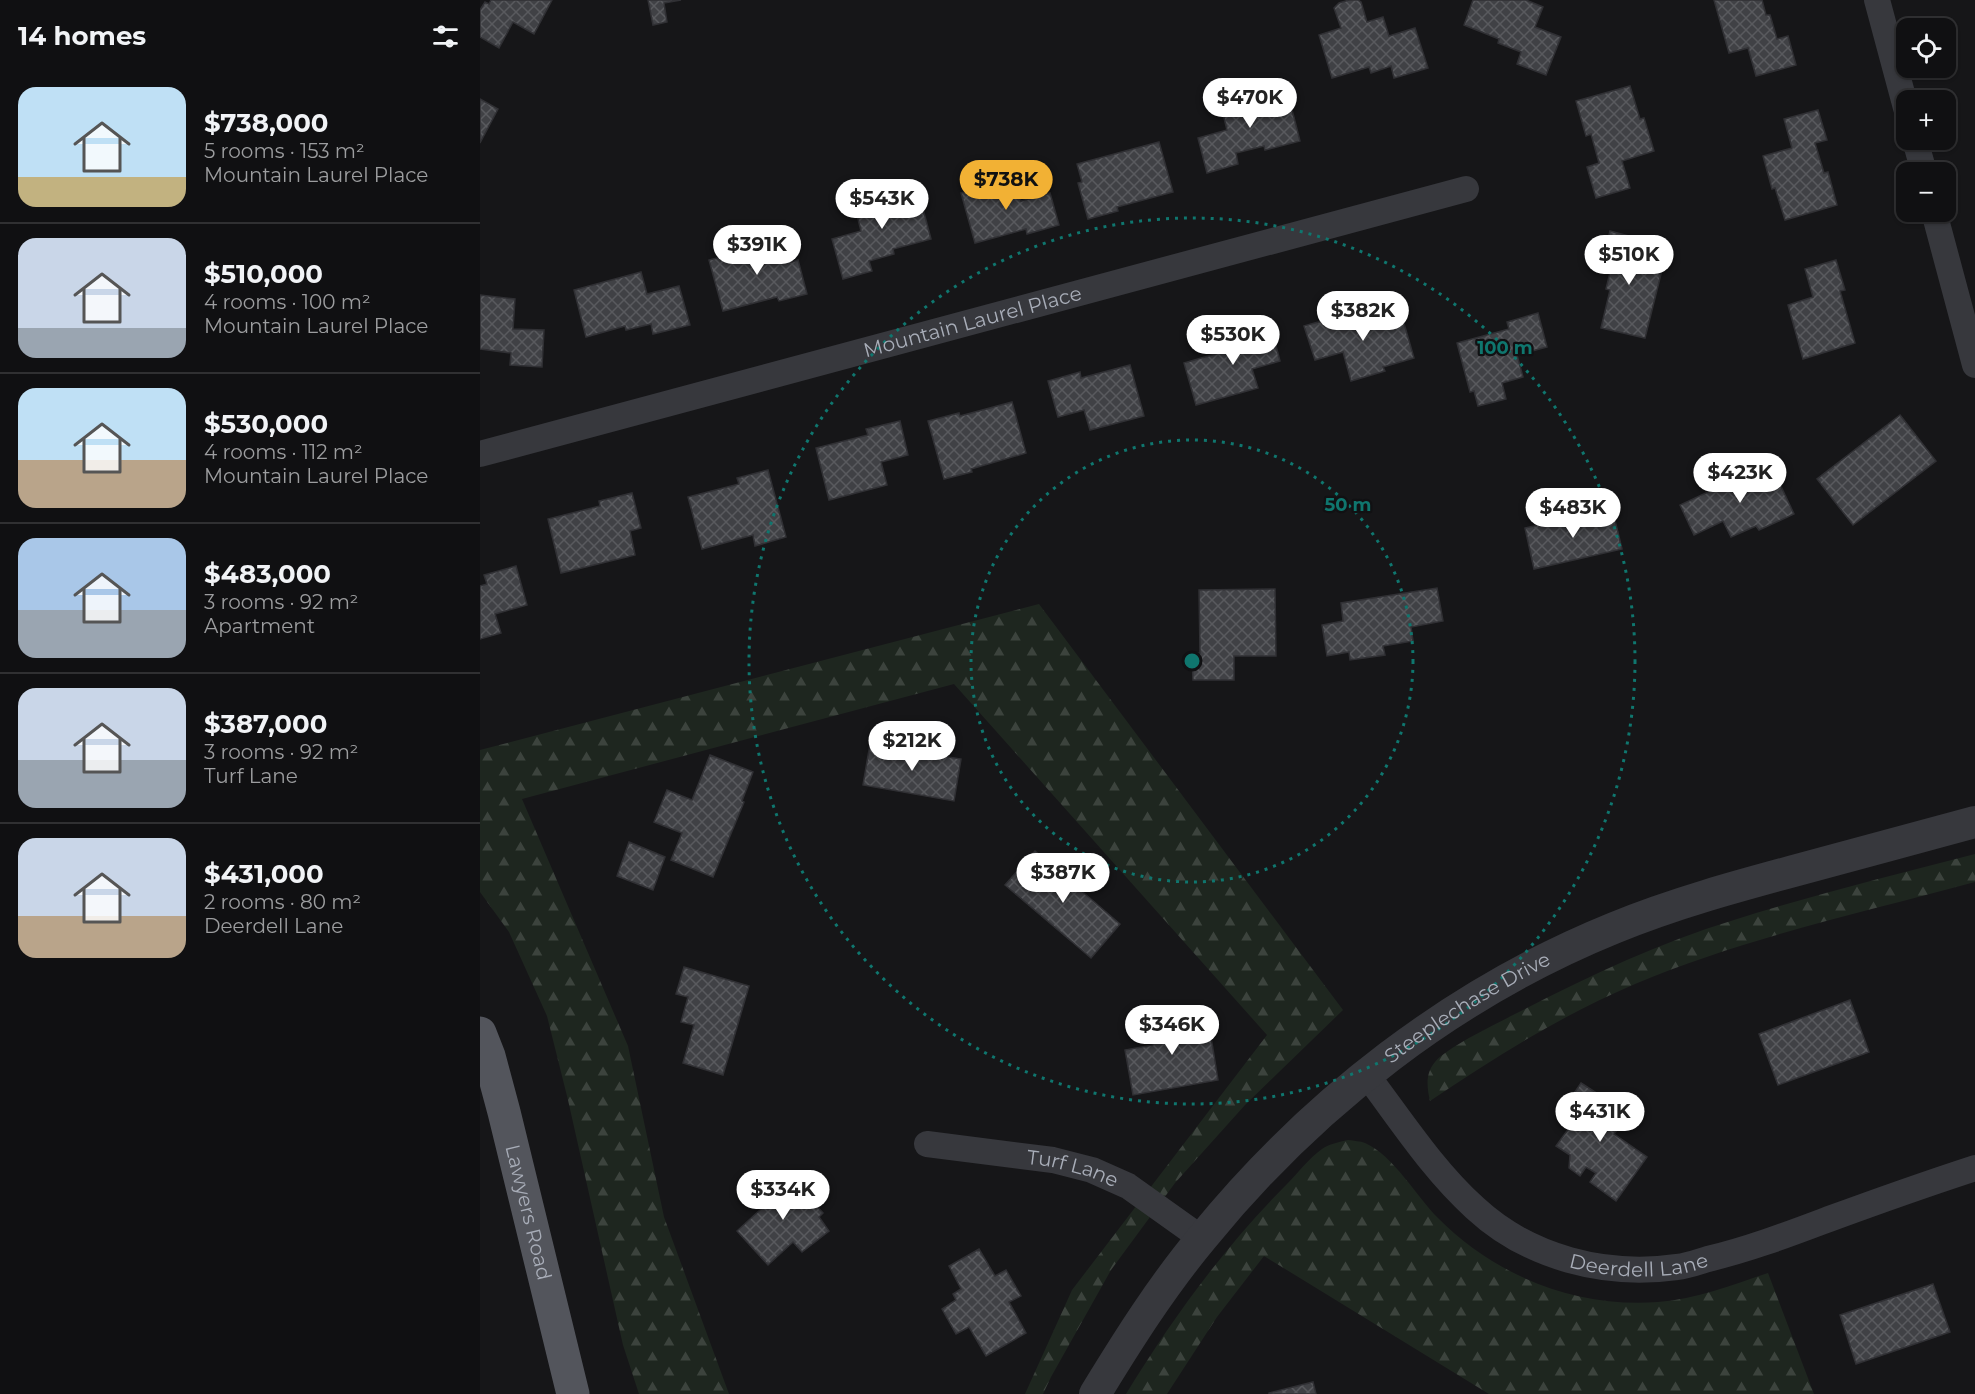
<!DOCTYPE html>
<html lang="en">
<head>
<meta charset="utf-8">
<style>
  :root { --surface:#101012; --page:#1e1e20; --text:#f1f3f6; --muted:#9c9d9f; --line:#303032; --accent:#f2b134 }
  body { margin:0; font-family:Montserrat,sans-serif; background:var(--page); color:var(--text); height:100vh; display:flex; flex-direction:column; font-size:22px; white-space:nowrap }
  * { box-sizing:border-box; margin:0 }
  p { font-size:20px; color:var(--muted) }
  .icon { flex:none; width:33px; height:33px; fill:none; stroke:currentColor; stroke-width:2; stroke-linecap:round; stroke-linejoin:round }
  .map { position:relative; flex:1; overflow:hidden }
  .drawer { display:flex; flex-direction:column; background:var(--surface); width:480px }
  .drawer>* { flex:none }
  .fabs { position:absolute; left:1416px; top:18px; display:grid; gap:12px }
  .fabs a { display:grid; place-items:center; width:60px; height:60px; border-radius:12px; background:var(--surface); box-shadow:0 2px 4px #0004,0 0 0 2px var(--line); font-size:30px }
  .price { position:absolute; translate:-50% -51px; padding:0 14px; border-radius:21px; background:#fff; color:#222; font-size:20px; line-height:39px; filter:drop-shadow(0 2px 3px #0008) }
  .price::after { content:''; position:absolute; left:50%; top:36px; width:18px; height:14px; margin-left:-9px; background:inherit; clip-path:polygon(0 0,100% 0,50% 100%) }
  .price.active { background:var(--accent); color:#111 }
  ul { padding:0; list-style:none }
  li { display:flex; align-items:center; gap:18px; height:150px; padding:0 18px }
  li+li { border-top:2px solid var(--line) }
  li span { display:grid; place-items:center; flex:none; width:168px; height:120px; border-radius:18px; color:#555 }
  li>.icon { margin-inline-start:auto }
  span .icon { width:72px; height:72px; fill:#fffc; stroke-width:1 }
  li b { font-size:26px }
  h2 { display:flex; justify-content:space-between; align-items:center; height:72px; padding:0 18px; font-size:26px }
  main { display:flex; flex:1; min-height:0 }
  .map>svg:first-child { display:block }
  .forest { fill:url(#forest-firs) }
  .building { fill:url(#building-cross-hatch); stroke:#303034; stroke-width:1.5 }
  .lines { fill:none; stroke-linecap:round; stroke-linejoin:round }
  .minor { stroke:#37383d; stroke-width:26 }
  .tertiary { stroke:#37383d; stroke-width:32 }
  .primary { stroke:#53555c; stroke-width:33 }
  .ring { fill:none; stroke:#0f766e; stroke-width:3; stroke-dasharray:3 6 }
  .labels { text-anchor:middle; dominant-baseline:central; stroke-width:4.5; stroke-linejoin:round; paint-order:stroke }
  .street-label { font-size:20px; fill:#a8adb8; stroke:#111113 }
  .centre { fill:#0f766e; stroke:#111113; stroke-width:3 }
  .ring-label { font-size:18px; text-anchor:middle; font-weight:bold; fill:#0f766e; stroke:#111113; stroke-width:4.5; stroke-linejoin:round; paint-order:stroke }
</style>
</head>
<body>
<main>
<section class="drawer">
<h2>14 homes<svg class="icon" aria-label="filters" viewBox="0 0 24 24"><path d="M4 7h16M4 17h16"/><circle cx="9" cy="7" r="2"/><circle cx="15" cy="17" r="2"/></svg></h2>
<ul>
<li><span style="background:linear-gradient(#bfe0f5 75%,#c2b280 0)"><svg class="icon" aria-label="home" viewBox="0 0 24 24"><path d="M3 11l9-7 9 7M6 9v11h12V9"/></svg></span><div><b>$738,000</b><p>5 rooms · 153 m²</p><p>Mountain Laurel Place</p></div></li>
<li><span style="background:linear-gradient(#c9d6e8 75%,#9aa5b1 0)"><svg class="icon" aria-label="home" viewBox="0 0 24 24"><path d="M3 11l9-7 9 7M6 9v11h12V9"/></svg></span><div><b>$510,000</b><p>4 rooms · 100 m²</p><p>Mountain Laurel Place</p></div></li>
<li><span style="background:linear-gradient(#bfe0f5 60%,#b9a48a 0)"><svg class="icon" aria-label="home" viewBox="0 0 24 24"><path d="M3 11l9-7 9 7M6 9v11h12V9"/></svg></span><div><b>$530,000</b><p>4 rooms · 112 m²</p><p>Mountain Laurel Place</p></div></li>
<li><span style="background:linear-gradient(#a9c7e8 60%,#9aa5b1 0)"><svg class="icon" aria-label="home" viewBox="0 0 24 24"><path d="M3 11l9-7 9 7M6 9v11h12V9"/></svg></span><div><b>$483,000</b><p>3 rooms · 92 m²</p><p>Apartment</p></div></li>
<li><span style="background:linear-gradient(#c9d6e8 60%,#9aa5b1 0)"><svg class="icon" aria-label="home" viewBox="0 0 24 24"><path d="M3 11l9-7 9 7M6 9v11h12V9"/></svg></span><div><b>$387,000</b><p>3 rooms · 92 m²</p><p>Turf Lane</p></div></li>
<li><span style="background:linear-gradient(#c9d6e8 65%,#b9a48a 0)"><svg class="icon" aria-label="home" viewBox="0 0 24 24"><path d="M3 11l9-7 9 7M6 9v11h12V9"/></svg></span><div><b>$431,000</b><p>2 rooms · 80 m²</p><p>Deerdell Lane</p></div></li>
</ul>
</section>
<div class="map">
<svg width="1495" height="1394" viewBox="0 0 1495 1394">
  <defs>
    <pattern id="forest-firs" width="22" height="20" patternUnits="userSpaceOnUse" patternTransform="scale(1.5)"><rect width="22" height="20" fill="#1e261f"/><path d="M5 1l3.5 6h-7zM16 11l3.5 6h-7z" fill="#3c433d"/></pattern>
    <pattern id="building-cross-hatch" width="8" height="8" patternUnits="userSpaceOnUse" patternTransform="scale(1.5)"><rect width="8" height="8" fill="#404145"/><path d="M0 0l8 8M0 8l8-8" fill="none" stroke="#595a5e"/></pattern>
  </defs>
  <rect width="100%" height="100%" fill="#161618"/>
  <!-- forest -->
  <g class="forest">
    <path d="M 559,604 L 863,1010 L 765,1105 L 695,1183 L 631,1270 L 571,1377 L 563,1394 L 545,1394 L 592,1290 L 787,1035 L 474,684 L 42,799 L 148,1046 L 184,1217 L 249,1394 L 159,1394 L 143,1345 L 88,1100 L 67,1016 L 29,932 L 0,892 L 0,750 Z"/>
    <path d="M 1495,854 L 1495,882 C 1381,913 1264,938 1155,984 C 1082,1015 1015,1057 950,1101 C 947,1087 945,1074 955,1062 C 967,1047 1018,1023 1037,1013 C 1107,977 1178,943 1254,920 C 1333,895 1414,875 1495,854 Z"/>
    <path d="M 868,1140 C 874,1141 880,1141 885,1143 C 914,1156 936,1196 958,1218 C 1015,1276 1096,1308 1178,1302 C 1216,1299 1252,1285 1288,1273 L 1334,1394 L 1009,1394 L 784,1256 L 737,1317 L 687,1394 L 646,1394 C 692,1319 744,1247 807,1184 C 818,1173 829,1158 842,1149 C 849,1144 859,1142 868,1140 Z"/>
  </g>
  <!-- building -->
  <g class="building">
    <path d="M 11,0 L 72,0 L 54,34 L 33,22 L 19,48 L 0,37 L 0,10 L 5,2 L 9,4 Z"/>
    <path d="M 168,0 L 201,0 L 184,3 L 187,22 L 173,25 Z"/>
    <path d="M 869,0 L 878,0 L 881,2 L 887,22 L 903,17 L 909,36 L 935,28 L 948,68 L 914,78 L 911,66 L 891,73 L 889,67 L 852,78 L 839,35 L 861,28 L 854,8 L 859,3 Z"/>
    <path d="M 993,0 L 1046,0 L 1063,7 L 1055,27 L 1081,37 L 1066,75 L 1037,64 L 1041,52 L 1018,43 L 1019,39 L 984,25 Z"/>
    <path d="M 1234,0 L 1282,0 L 1286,15 L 1290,15 L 1297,39 L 1308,36 L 1316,65 L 1276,76 L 1268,48 L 1249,53 Z"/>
    <path d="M 1150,86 L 1160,119 L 1164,118 L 1174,151 L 1142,161 L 1150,188 L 1116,198 L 1107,167 L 1119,163 L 1111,134 L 1106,136 L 1096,101 Z"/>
    <path d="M 807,90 L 820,141 L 785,150 L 784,146 L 756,153 L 758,164 L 727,173 L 718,138 L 747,130 L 740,102 L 772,93 L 773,98 Z"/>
    <path d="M 0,99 L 18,109 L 0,143 Z"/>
    <path d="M 1338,110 L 1347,140 L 1335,143 L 1344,173 L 1348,172 L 1357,205 L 1305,220 L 1295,188 L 1292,189 L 1283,156 L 1312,148 L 1304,119 Z"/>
    <path d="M 679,142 L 693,192 L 637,207 L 638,211 L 608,219 L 598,183 L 602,182 L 597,164 Z"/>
    <path d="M 534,178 L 541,201 L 570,193 L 579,225 L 547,234 L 546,229 L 495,243 L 481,193 Z"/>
    <path d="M 415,180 L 421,199 L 439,194 L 451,239 L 413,249 L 414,254 L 389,261 L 392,271 L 363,279 L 352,239 L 381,231 L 376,211 L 394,206 L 389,188 Z"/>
    <path d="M 1130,231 L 1168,241 L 1161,270 L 1181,274 L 1165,338 L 1121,328 L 1130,290 L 1126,289 L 1132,264 L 1122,262 Z"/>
    <path d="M 306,241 L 311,262 L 318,260 L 327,294 L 299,301 L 297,297 L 243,311 L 229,260 Z"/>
    <path d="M 1356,260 L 1365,290 L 1360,291 L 1375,343 L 1323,359 L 1308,305 L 1333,297 L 1325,269 Z"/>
    <path d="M 161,272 L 167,294 L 199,286 L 210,325 L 173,334 L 171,324 L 146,330 L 145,326 L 106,337 L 94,290 Z"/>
    <path d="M 0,295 L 35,299 L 33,329 L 64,330 L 62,367 L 30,365 L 31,353 L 0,349 Z"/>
    <path d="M 919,306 L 934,358 L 903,367 L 905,371 L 871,381 L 863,352 L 835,360 L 824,326 L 856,317 L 859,326 Z"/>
    <path d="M 1058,313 L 1067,347 L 1037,355 L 1043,377 L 1022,383 L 1026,399 L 998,406 L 994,391 L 990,392 L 977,343 L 1029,329 L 1027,322 Z"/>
    <path d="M 790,323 L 800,361 L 772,369 L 778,388 L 716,405 L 704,363 L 742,352 L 740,349 L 764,342 L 761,331 Z"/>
    <path d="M 650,365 L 664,416 L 610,430 L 604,410 L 578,417 L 568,381 L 600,372 L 601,378 Z"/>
    <path d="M 532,402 L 546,453 L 491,469 L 492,472 L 464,479 L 448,421 L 479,413 L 480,416 Z"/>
    <path d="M 1420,415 L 1456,461 L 1373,525 L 1337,479 Z"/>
    <path d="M 420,421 L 428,455 L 401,462 L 407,485 L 349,500 L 336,448 L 388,435 L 386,429 Z"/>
    <path d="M 1290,463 L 1314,514 L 1279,530 L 1276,526 L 1251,537 L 1243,521 L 1214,535 L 1200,505 Z"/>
    <path d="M 288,470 L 306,537 L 275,546 L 273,535 L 222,549 L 208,497 L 259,484 L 257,478 Z"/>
    <path d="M 152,493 L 161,528 L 150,531 L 155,555 L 81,573 L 68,519 L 120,506 L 119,501 Z"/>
    <path d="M 1132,508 L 1142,549 L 1054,569 L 1045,528 Z"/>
    <path d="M 36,566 L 47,605 L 15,614 L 21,633 L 0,639 L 0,586 L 7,584 L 4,575 Z"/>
    <path d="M 957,588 L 963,621 L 931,627 L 933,641 L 903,646 L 905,655 L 870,660 L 869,652 L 847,656 L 842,625 L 863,621 L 861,603 Z"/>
    <path d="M 795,589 L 796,656 L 754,656 L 754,680 L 713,680 L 712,654 L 720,653 L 719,590 Z"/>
    <path d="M 390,744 L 481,759 L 474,801 L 383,785 Z"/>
    <path d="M 230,755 L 273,772 L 262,801 L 264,802 L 233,877 L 191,860 L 202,833 L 174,822 L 187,790 L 212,800 Z"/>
    <path d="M 149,842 L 185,857 L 173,890 L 137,876 Z"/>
    <path d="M 555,851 L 640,924 L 611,958 L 525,885 Z"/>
    <path d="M 204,967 L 269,986 L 243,1075 L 203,1063 L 214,1025 L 201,1022 L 208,997 L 196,994 Z"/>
    <path d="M 1370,1000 L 1389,1052 L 1298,1085 L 1279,1034 Z"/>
    <path d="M 698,1007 L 700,1021 L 715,1018 L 718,1040 L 731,1037 L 738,1080 L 653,1095 L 645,1050 L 673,1045 L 670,1026 L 676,1025 L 674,1011 Z"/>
    <path d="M 1101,1083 L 1149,1114 L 1134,1134 L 1167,1157 L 1136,1201 L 1110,1182 L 1116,1173 L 1106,1167 L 1100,1176 L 1089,1168 L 1090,1155 L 1076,1146 L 1097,1117 L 1084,1108 Z"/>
    <path d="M 299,1175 L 309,1186 L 315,1182 L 343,1213 L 339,1217 L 349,1231 L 322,1252 L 313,1242 L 288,1265 L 257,1231 L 281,1209 L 272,1199 Z"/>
    <path d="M 499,1249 L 515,1276 L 526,1270 L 541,1296 L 529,1302 L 546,1333 L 506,1356 L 489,1327 L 476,1334 L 462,1309 L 476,1300 L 473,1294 L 481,1289 L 469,1266 Z"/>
    <path d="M 1453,1284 L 1470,1332 L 1376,1364 L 1360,1315 Z"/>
    <path d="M 833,1382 L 836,1394 L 789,1394 L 789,1393 Z"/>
  </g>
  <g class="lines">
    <!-- minor -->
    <g class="minor">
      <path d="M 1397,0 L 1426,108"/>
      <path d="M 1435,140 L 1444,172"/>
      <path d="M 1454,212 L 1495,365"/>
      <path id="s1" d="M 0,454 L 986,189"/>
      <path id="s2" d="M 886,1074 C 921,1120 952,1169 995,1208 C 1049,1258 1125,1277 1197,1267 C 1208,1266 1218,1262 1228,1259 C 1270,1249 1309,1234 1349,1219 C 1398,1201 1446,1184 1495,1168"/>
      <path id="s3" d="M 447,1144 L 573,1160 L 612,1170 L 648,1186 L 721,1238"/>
    </g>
    <!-- tertiary -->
    <path class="tertiary" id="s4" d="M 615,1394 C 648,1340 682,1286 723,1237 C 832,1103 974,993 1134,928 C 1195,903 1258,886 1321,869 C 1379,853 1437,838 1495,822"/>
    <!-- primary -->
    <path class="primary" id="s5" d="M 0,1033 L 9,1056 L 24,1112 L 93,1394"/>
  </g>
  <!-- distance rings -->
  <g class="ring">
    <circle cx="712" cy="661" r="221"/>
    <circle cx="712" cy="661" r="443"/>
  </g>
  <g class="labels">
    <!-- street labels -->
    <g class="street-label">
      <text stroke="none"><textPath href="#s1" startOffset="510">Mountain Laurel Place</textPath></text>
      <text stroke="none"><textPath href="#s4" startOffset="543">Steeplechase Drive</textPath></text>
      <text stroke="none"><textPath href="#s3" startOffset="148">Turf Lane</textPath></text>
      <text stroke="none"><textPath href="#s5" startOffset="186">Lawyers Road</textPath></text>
      <text stroke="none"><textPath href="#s2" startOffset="352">Deerdell Lane</textPath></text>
    </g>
  </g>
  <circle cx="712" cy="661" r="9" class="centre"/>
  <g class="ring-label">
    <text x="1025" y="354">100 m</text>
    <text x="868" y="511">50 m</text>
  </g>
</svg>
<div class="fabs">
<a><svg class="icon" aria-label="locate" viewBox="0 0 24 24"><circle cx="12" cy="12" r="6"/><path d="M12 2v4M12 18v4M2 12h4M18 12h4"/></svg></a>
<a>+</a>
<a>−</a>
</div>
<b class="price" style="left:770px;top:129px">$470K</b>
<b class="price active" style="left:526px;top:211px">$738K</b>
<b class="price" style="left:402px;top:230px">$543K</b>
<b class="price" style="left:277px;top:276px">$391K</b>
<b class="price" style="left:1149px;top:286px">$510K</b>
<b class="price" style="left:883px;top:342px">$382K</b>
<b class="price" style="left:753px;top:366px">$530K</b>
<b class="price" style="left:1260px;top:504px">$423K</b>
<b class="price" style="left:1093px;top:539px">$483K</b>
<b class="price" style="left:432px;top:772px">$212K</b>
<b class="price" style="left:583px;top:904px">$387K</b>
<b class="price" style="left:692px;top:1056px">$346K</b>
<b class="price" style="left:1120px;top:1143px">$431K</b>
<b class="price" style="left:303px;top:1221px">$334K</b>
</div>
</main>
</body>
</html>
